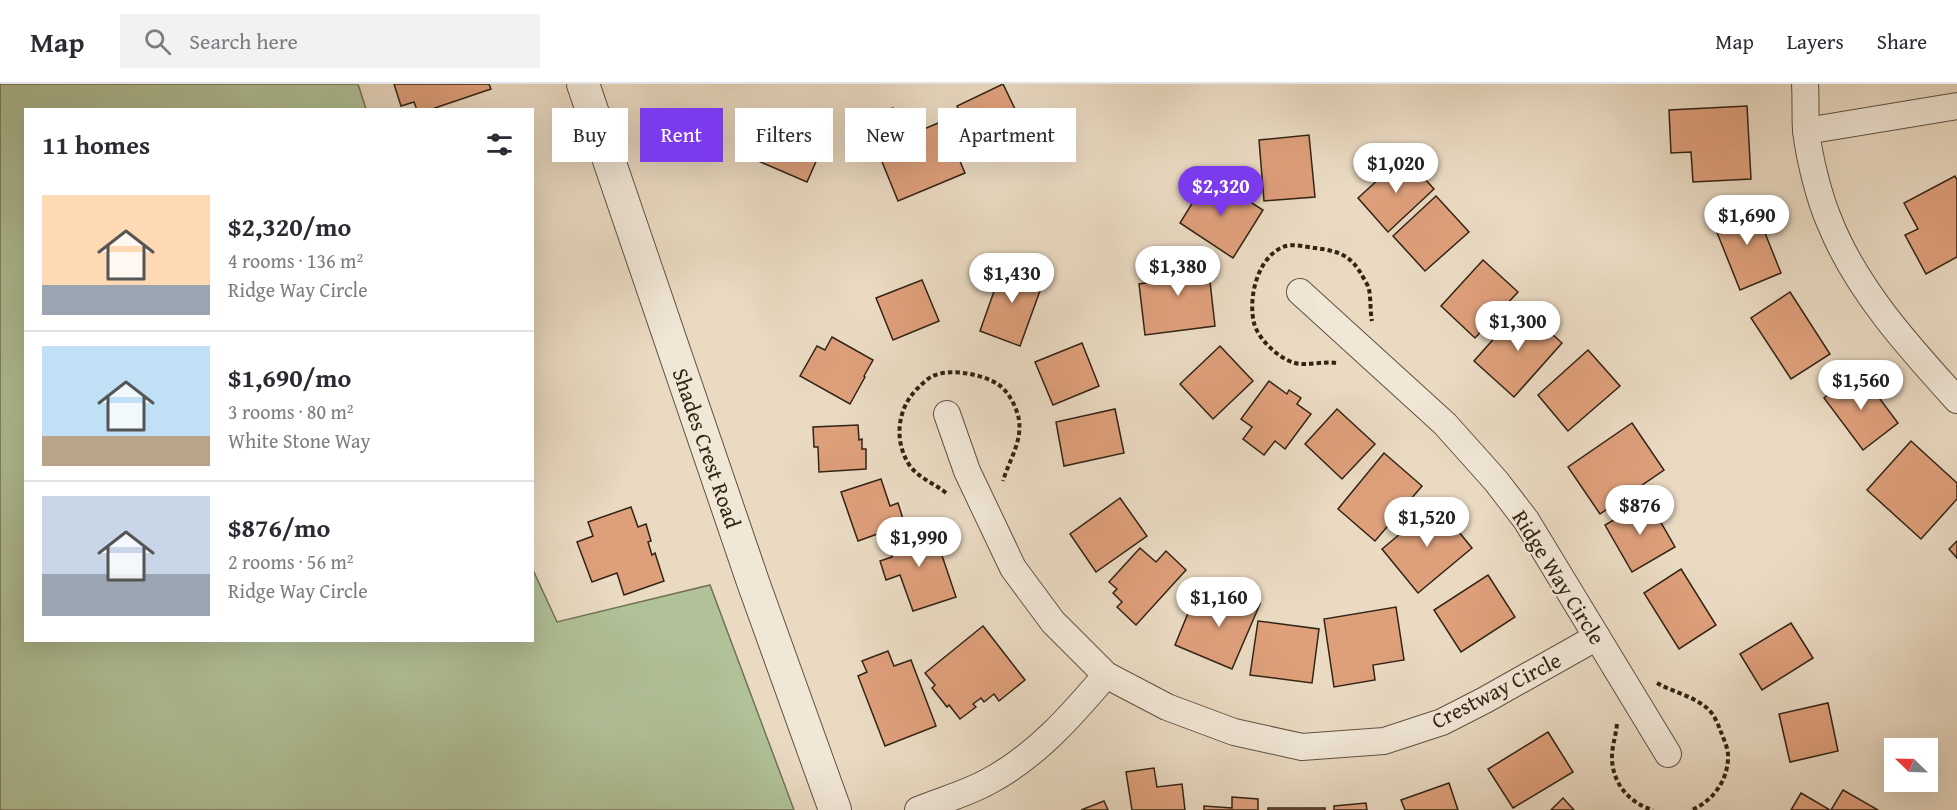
<!DOCTYPE html>
<html lang="en">
<head>
<meta charset="utf-8">
<style>
  :root { --surface:#fff; --page:#f2f2f3; --text:#2b2b33; --muted:#7c7c81; --line:#e1e1e2; --accent:#7c3aed }
  body { margin:0; font-family:"Gentium Book Plus",serif; background:var(--page); color:var(--text); height:100vh; display:flex; flex-direction:column; font-size:22px; white-space:nowrap }
  * { box-sizing:border-box; margin:0 }
  p { font-size:20px; color:var(--muted) }
  .icon { flex:none; width:33px; height:33px; fill:none; stroke:currentColor; stroke-width:2; stroke-linecap:round; stroke-linejoin:round }
  .map { position:relative; flex:1; overflow:hidden }
  .drawer { position:absolute; left:24px; top:24px; width:510px; height:534px; display:flex; flex-direction:column; background:var(--surface); border-radius:0px; box-shadow:0 6px 24px #0002 }
  .drawer>* { flex:none }
  .guide { position:absolute; left:552px; top:24px; width:570px; height:54px; display:flex; gap:12px }
  .needle { width:39px; rotate:293deg }
  .controls { position:absolute; left:1884px; top:654px; display:grid; gap:12px }
  .controls a { display:grid; place-items:center; width:54px; height:54px; border-radius:0px; background:var(--surface); box-shadow:0 6px 24px #0002; font-size:30px }
  .price { position:absolute; translate:-50% -51px; padding:0 14px; border-radius:21px; background:#fff; color:#222; font-size:20px; line-height:39px; filter:drop-shadow(0 2px 3px #0008) }
  .price::after { content:''; position:absolute; left:50%; top:36px; width:18px; height:14px; margin-left:-9px; background:inherit; clip-path:polygon(0 0,100% 0,50% 100%) }
  .price.on { background:var(--accent); color:#fff }
  ul { padding:0; list-style:none }
  li { display:flex; align-items:center; gap:18px; height:150px; padding:0 18px }
  li+li { border-top:2px solid var(--line) }
  li span { display:grid; place-items:center; flex:none; width:168px; height:120px; border-radius:0px; color:#555 }
  li>.icon { margin-inline-start:auto }
  span .icon { width:72px; height:72px; fill:#fffc; stroke-width:1 }
  li b { font-size:26px }
  h2 { display:flex; justify-content:space-between; align-items:center; height:72px; padding:0 18px; font-size:26px }
  .pill { padding:0 21px; border-radius:0px; background:var(--surface); box-shadow:0 6px 24px #0002; font-size:21px; line-height:54px }
  .pill.on { background:var(--accent); color:#fff }
  header { display:flex; align-items:center; gap:36px; box-sizing:border-box; height:84px; padding:0 30px; background:var(--surface); border-bottom:2px solid var(--line) }
  header strong { font-size:28px }
  nav { display:flex; gap:33px; margin-inline-start:auto; font-size:21px }
  .search { width:420px; height:54px; background:var(--page); display:flex; align-items:center; gap:15px; box-sizing:border-box; padding:0 21px; border-radius:0px; color:var(--muted); font-size:22px }
  .map>svg:first-child { display:block }
  .green { fill:#b1c198; stroke:#727256; stroke-width:1.5 }
  .building { fill:#de9f7b; stroke:#322414; stroke-width:1.5 }
  .lines { fill:none; stroke-linecap:round; stroke-linejoin:round }
  .minor-casing { stroke:#605240; stroke-width:28 }
  .tertiary-casing { stroke:#605240; stroke-width:34 }
  .path { stroke:#322414; stroke-width:4; stroke-dasharray:4.5 3; stroke-linecap:butt }
  .minor { stroke:#f1e7d7; stroke-width:26 }
  .tertiary { stroke:#f1e7d7; stroke-width:32 }
  .labels { text-anchor:middle; dominant-baseline:central; stroke-width:4.5; stroke-linejoin:round; paint-order:stroke }
  .street-label { font-size:22px; fill:#322414; stroke:#f1e7d7 }
</style>
</head>
<body>
<header>
<strong>Map</strong>
<div class="search"><svg class="icon" aria-label="search" viewBox="0 0 24 24"><circle cx="10" cy="10" r="6"/><path d="M15 15l6 6"/></svg>Search here</div>
<nav><a>Map</a><a>Layers</a><a>Share</a></nav>
</header>
<div class="map">
<svg width="1957" height="726" viewBox="0 0 1957 726">
  <rect width="100%" height="100%" fill="#eadac2"/>
  <filter id="stains"><feTurbulence type="fractalNoise" baseFrequency=".00333" numOctaves="4"/><feColorMatrix values="0 0 0 0 .2 0 0 0 0 .09 0 0 0 0 .02 0 0 0 .5 -.17"/></filter>
  <radialGradient id="worn" r=".72"><stop offset=".6" stop-color="#630" stop-opacity="0"/><stop offset="1" stop-color="#630" stop-opacity=".3"/></radialGradient>
  <!-- green -->
  <path class="green" d="M 0,0 L 358,0 L 366,25 L 26,26 L 26,556 L 532,556 L 533,486 L 557,538 L 710,501 L 794,726 L 0,726 Z"/>
  <!-- building -->
  <g class="building">
    <path d="M 394,0 L 489,0 L 491,5 L 429,26 L 417,26 L 414,18 L 401,22 Z"/>
    <path d="M 1003,0 L 1028,52 L 982,74 L 957,22 Z"/>
    <path d="M 1747,22 L 1751,95 L 1693,98 L 1691,68 L 1671,69 L 1669,26 Z"/>
    <path d="M 893,24 L 905,53 L 943,37 L 965,89 L 898,117 L 865,36 Z"/>
    <path d="M 760,27 L 826,55 L 807,98 L 742,70 Z"/>
    <path d="M 1309,51 L 1315,113 L 1264,117 L 1259,56 Z"/>
    <path d="M 1404,72 L 1434,105 L 1388,148 L 1358,114 Z"/>
    <path d="M 1209,92 L 1263,126 L 1233,174 L 1180,139 Z"/>
    <path d="M 1955,92 L 1957,96 L 1957,173 L 1926,190 L 1905,151 L 1918,145 L 1904,119 Z"/>
    <path d="M 1436,112 L 1469,148 L 1425,187 L 1393,152 Z"/>
    <path d="M 1753,119 L 1781,189 L 1740,206 L 1712,136 Z"/>
    <path d="M 1207,171 L 1215,242 L 1145,251 L 1139,200 L 1159,197 L 1157,178 Z"/>
    <path d="M 1483,176 L 1518,208 L 1475,254 L 1441,222 Z"/>
    <path d="M 1004,179 L 1045,193 L 1020,262 L 980,247 Z"/>
    <path d="M 922,196 L 939,237 L 893,256 L 876,214 Z"/>
    <path d="M 1790,208 L 1830,270 L 1791,295 L 1751,234 Z"/>
    <path d="M 1522,223 L 1562,259 L 1514,313 L 1474,277 Z"/>
    <path d="M 832,253 L 873,276 L 864,292 L 865,293 L 850,320 L 800,292 L 817,262 L 825,266 Z"/>
    <path d="M 1082,259 L 1099,302 L 1053,321 L 1035,278 Z"/>
    <path d="M 1220,262 L 1253,297 L 1213,335 L 1180,300 Z"/>
    <path d="M 1588,266 L 1620,302 L 1568,347 L 1538,311 Z"/>
    <path d="M 1859,287 L 1898,339 L 1863,366 L 1824,314 Z"/>
    <path d="M 1269,297 L 1287,310 L 1289,306 L 1301,314 L 1297,320 L 1311,330 L 1285,365 L 1275,357 L 1264,371 L 1243,355 L 1252,343 L 1241,335 Z"/>
    <path d="M 1115,325 L 1124,369 L 1064,382 L 1056,338 Z"/>
    <path d="M 1337,325 L 1375,360 L 1342,395 L 1305,360 Z"/>
    <path d="M 1632,339 L 1664,386 L 1600,430 L 1568,383 Z"/>
    <path d="M 858,341 L 859,356 L 862,355 L 862,365 L 866,365 L 866,385 L 819,388 L 818,363 L 814,363 L 813,343 Z"/>
    <path d="M 1911,357 L 1957,399 L 1957,415 L 1921,455 L 1867,406 Z"/>
    <path d="M 1384,369 L 1422,402 L 1375,457 L 1338,425 Z"/>
    <path d="M 881,395 L 890,422 L 898,419 L 904,438 L 897,440 L 897,443 L 858,457 L 841,408 Z"/>
    <path d="M 1120,414 L 1147,452 L 1096,488 L 1070,450 Z"/>
    <path d="M 1648,416 L 1675,463 L 1632,488 L 1605,441 Z"/>
    <path d="M 1436,420 L 1472,464 L 1418,509 L 1382,465 Z"/>
    <path d="M 631,423 L 638,443 L 646,440 L 651,457 L 648,458 L 652,471 L 655,469 L 664,497 L 624,511 L 617,489 L 592,498 L 577,458 L 593,452 L 588,438 Z"/>
    <path d="M 932,442 L 956,513 L 913,527 L 900,491 L 886,496 L 880,477 L 892,473 L 887,457 Z"/>
    <path d="M 1957,457 L 1957,474 L 1949,465 Z"/>
    <path d="M 1140,464 L 1156,478 L 1166,467 L 1186,486 L 1136,541 L 1117,523 L 1122,518 L 1113,509 L 1117,505 L 1109,498 Z"/>
    <path d="M 1681,485 L 1716,541 L 1679,565 L 1644,509 Z"/>
    <path d="M 1488,491 L 1515,533 L 1461,568 L 1434,526 Z"/>
    <path d="M 1219,503 L 1260,520 L 1232,585 L 1175,561 L 1191,522 L 1208,529 Z"/>
    <path d="M 1396,523 L 1404,576 L 1373,581 L 1375,596 L 1334,603 L 1324,535 Z"/>
    <path d="M 1258,537 L 1319,545 L 1312,599 L 1250,591 Z"/>
    <path d="M 1791,539 L 1813,574 L 1762,606 L 1740,570 Z"/>
    <path d="M 983,542 L 1025,596 L 999,617 L 994,610 L 984,618 L 981,614 L 973,620 L 976,623 L 960,635 L 949,621 L 947,623 L 932,604 L 935,601 L 925,589 Z"/>
    <path d="M 888,567 L 894,582 L 911,576 L 936,642 L 885,662 L 858,592 L 867,588 L 862,577 Z"/>
    <path d="M 1828,619 L 1838,667 L 1790,678 L 1779,630 Z"/>
    <path d="M 1548,648 L 1573,688 L 1513,724 L 1488,685 Z"/>
    <path d="M 1154,684 L 1157,703 L 1182,700 L 1185,726 L 1132,726 L 1126,688 Z"/>
    <path d="M 1449,699 L 1458,726 L 1405,726 L 1401,716 Z"/>
    <path d="M 1843,706 L 1878,726 L 1831,726 Z"/>
    <path d="M 1801,709 L 1830,726 L 1791,726 Z"/>
    <path d="M 1232,713 L 1258,715 L 1258,726 L 1204,726 L 1204,722 L 1232,724 Z"/>
    <path d="M 1563,714 L 1574,726 L 1551,726 Z"/>
    <path d="M 1104,717 L 1108,726 L 1081,726 Z"/>
    <path d="M 1366,719 L 1367,726 L 1334,726 L 1334,722 Z"/>
    <rect x="1268" y="724" width="57" height="2"/>
  </g>
  <g class="lines">
    <!-- minor casing -->
    <g class="minor-casing">
      <g id="minor">
        <path d="M 1805,0 C 1806,15 1805,31 1806,46 C 1809,73 1819,114 1830,139 C 1857,206 1909,263 1957,316"/>
        <path d="M 1806,47 L 1957,22"/>
        <path d="M 1300,208 L 1445,340 L 1496,397 L 1526,436 L 1668,670"/>
        <path d="M 947,330 L 967,387 L 1013,484 L 1053,538 L 1106,591 L 1167,623 L 1234,648 L 1302,663 L 1384,657 L 1442,638 L 1485,616 L 1597,553"/>
        <path d="M 918,726 C 942,716 969,709 991,696 C 1037,671 1072,631 1106,591"/>
      </g>
    </g>
    <!-- tertiary casing -->
    <g class="tertiary-casing">
      <path id="tertiary" d="M 583,0 L 753,498 L 835,726"/>
    </g>
    <!-- path -->
    <g class="path">
      <path d="M 1336,279 C 1323,277 1307,282 1295,279 C 1279,275 1258,255 1254,239 C 1248,214 1257,174 1283,163 C 1292,159 1306,163 1315,164 C 1339,167 1351,171 1363,193 C 1365,197 1368,201 1369,205 C 1371,216 1370,227 1372,237"/>
      <path d="M 946,409 C 934,399 920,395 910,382 C 893,357 897,323 919,303 C 923,299 928,294 933,292 C 950,284 983,290 999,301 C 1009,308 1017,324 1019,336 C 1022,359 1009,376 1003,397"/>
      <path d="M 1657,599 C 1673,608 1693,612 1707,624 C 1714,630 1718,640 1721,648 C 1724,656 1729,666 1728,675 C 1727,698 1712,717 1692,726"/>
      <path d="M 1617,640 C 1616,651 1612,662 1612,673 C 1612,699 1629,719 1653,726"/>
    </g>
    <!-- minor -->
    <use href="#minor" class="minor"/>
    <!-- tertiary -->
    <use href="#tertiary" class="tertiary"/>
  </g>
  <g class="labels">
    <!-- street labels -->
    <g class="street-label">
      <text transform="translate(707 364) rotate(71)">Shades Crest Road</text>
      <text transform="translate(1559 493) rotate(58)">Ridge Way Circle</text>
      <text transform="translate(1496 606) rotate(-27)">Crestway Circle</text>
    </g>
  </g>
  <rect width="100%" height="100%" filter="url(#stains)"/>
  <rect width="100%" height="100%" fill="url(#worn)"/>
</svg>
<div class="controls">
<a><svg class="needle" viewBox="-14 -14 28 28"><path d="M0-13l5 13h-10z" fill="#e53935"/><path d="M0 13l5-13h-10z" fill="#7c7c81"/></svg></a>
</div>
<b class="price" style="left:1396px;top:110px">$1,020</b>
<b class="price on" style="left:1221px;top:133px">$2,320</b>
<b class="price" style="left:1747px;top:162px">$1,690</b>
<b class="price" style="left:1178px;top:213px">$1,380</b>
<b class="price" style="left:1012px;top:220px">$1,430</b>
<b class="price" style="left:1518px;top:268px">$1,300</b>
<b class="price" style="left:1861px;top:327px">$1,560</b>
<b class="price" style="left:1640px;top:452px">$876</b>
<b class="price" style="left:1427px;top:464px">$1,520</b>
<b class="price" style="left:919px;top:484px">$1,990</b>
<b class="price" style="left:1219px;top:544px">$1,160</b>
<div class="guide">
<a class="pill">Buy</a>
<a class="pill on">Rent</a>
<a class="pill">Filters</a>
<a class="pill">New</a>
<a class="pill">Apartment</a>
</div>
<section class="drawer">
<h2>11 homes<svg class="icon" aria-label="filters" viewBox="0 0 24 24"><path d="M4 7h16M4 17h16"/><circle cx="9" cy="7" r="2"/><circle cx="15" cy="17" r="2"/></svg></h2>
<ul>
<li><span style="background:linear-gradient(#ffd9b3 75%,#9aa5b1 0)"><svg class="icon" aria-label="home" viewBox="0 0 24 24"><path d="M3 11l9-7 9 7M6 9v11h12V9"/></svg></span><div><b>$2,320/mo</b><p>4 rooms · 136 m²</p><p>Ridge Way Circle</p></div></li>
<li><span style="background:linear-gradient(#bfe0f5 75%,#b9a48a 0)"><svg class="icon" aria-label="home" viewBox="0 0 24 24"><path d="M3 11l9-7 9 7M6 9v11h12V9"/></svg></span><div><b>$1,690/mo</b><p>3 rooms · 80 m²</p><p>White Stone Way</p></div></li>
<li><span style="background:linear-gradient(#c9d6e8 65%,#9aa5b1 0)"><svg class="icon" aria-label="home" viewBox="0 0 24 24"><path d="M3 11l9-7 9 7M6 9v11h12V9"/></svg></span><div><b>$876/mo</b><p>2 rooms · 56 m²</p><p>Ridge Way Circle</p></div></li>
</ul>
</section>
</div>
</body>
</html>
